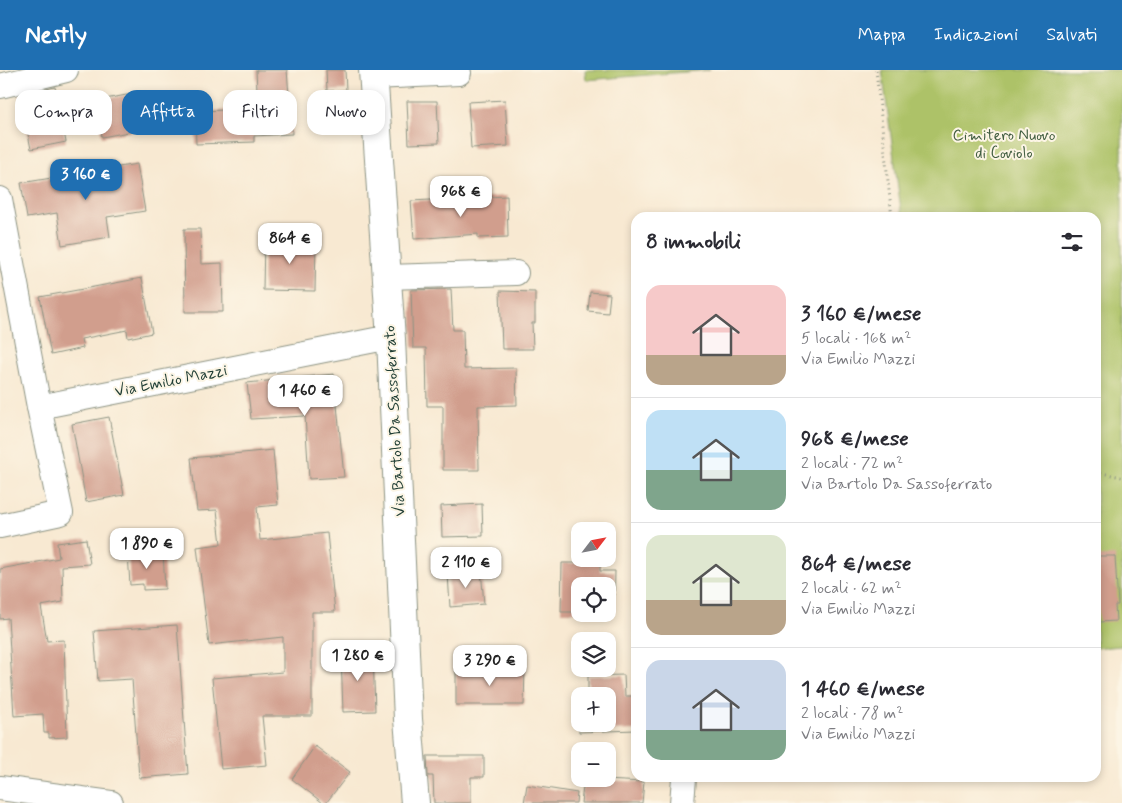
<!DOCTYPE html>
<html lang="it">
<head>
<meta charset="utf-8">
<style>
  :root { --surface:#fff; --page:#f2f2f3; --text:#2b2b33; --muted:#7c7c81; --line:#e1e1e2; --accent:#1f6fb2 }
  body { margin:0; font-family:Mynerve,sans-serif; background:var(--page); color:var(--text); height:100vh; display:flex; flex-direction:column; font-size:19px; white-space:nowrap }
  * { box-sizing:border-box; margin:0 }
  p { font-size:16px; color:var(--muted) }
  .icon { flex:none; width:28px; height:28px; fill:none; stroke:currentColor; stroke-width:2; stroke-linecap:round; stroke-linejoin:round }
  .map { position:relative; flex:1; overflow:hidden }
  .sheet { position:absolute; left:631px; top:142px; width:470px; height:570px; display:flex; flex-direction:column; background:var(--surface); border-radius:15px; box-shadow:0 2px 8px #0003 }
  .sheet>* { flex:none }
  .hud { position:absolute; left:15px; top:20px; width:475px; height:45px; display:flex; gap:10px }
  .needle { width:32px; rotate:58deg }
  .buttons { position:absolute; left:571px; top:452px; display:grid; gap:10px }
  .buttons a { display:grid; place-items:center; width:45px; height:45px; border-radius:10px; background:var(--surface); box-shadow:0 2px 8px #0003; font-size:25px }
  .price { position:absolute; translate:-50% -42px; padding:0 11px; border-radius:10px; background:#fff; color:#222; font-size:16px; line-height:32px; filter:drop-shadow(0 1px 2px #0008) }
  .price::after { content:''; position:absolute; left:50%; top:30px; width:15px; height:11px; margin-left:-8px; background:inherit; clip-path:polygon(0 0,100% 0,50% 100%) }
  .price.current { background:var(--accent); color:#fff }
  ul { padding:0; list-style:none }
  li { display:flex; align-items:center; gap:15px; height:125px; padding:0 15px }
  li+li { border-top:1px solid var(--line) }
  li span { display:grid; place-items:center; flex:none; width:140px; height:100px; border-radius:15px; color:#555 }
  li>.icon { margin-inline-start:auto }
  span .icon { width:60px; height:60px; fill:#fffc; stroke-width:1 }
  li b { font-size:21px }
  h2 { display:flex; justify-content:space-between; align-items:center; height:60px; padding:0 15px; font-size:21px }
  .tag { padding:0 18px; border-radius:15px; background:var(--surface); box-shadow:0 2px 8px #0003; font-size:18px; line-height:45px }
  .tag.current { background:var(--accent); color:#fff }
  header { display:flex; align-items:center; gap:30px; box-sizing:border-box; height:70px; padding:0 25px; background:var(--accent); color:#fff }
  header strong { font-size:24px }
  nav { display:flex; gap:28px; margin-inline-start:auto; font-size:18px }
  .map>svg:first-child { display:block }
  .green { fill:#adc267; stroke:#66804e }
  .building { fill:#d19e8d }
  .lines { fill:none; stroke-linecap:round; stroke-linejoin:round }
  .minor-casing { stroke:#8c9383; stroke-width:26 }
  .tertiary-casing { stroke:#8c9383; stroke-width:30 }
  .path { stroke:#8c9383; stroke-width:3; stroke-dasharray:1 4; stroke-linecap:butt }
  .minor { stroke:#fff; stroke-width:24 }
  .tertiary { stroke:#fff; stroke-width:28 }
  .labels { text-anchor:middle; dominant-baseline:central; stroke-width:4; stroke-linejoin:round; paint-order:stroke }
  .park-label { font-size:16px; fill:#425e41; stroke:#fcf5e5 }
  .street-label { font-size:16px; fill:#1f3d34; stroke:#fcf5e5 }
</style>
</head>
<body>
<header>
<strong>Nestly</strong>
<nav><a>Mappa</a><a>Indicazioni</a><a>Salvati</a></nav>
</header>
<div class="map">
<svg width="1122" height="733" viewBox="0 0 1122 733">
  <rect width="100%" height="100%" fill="#fcf5e5"/>
  <filter id="ink" filterUnits="userSpaceOnUse"><feTurbulence type="fractalNoise" baseFrequency=".02" numOctaves="2"/><feDisplacementMap in="SourceGraphic" scale="10" xChannelSelector="R" yChannelSelector="G"/><feConvolveMatrix kernelMatrix="1 2 1 2 8 2 1 2 1" color-interpolation-filters="sRGB"/></filter>
  <filter id="wash" filterUnits="userSpaceOnUse"><feTurbulence type="fractalNoise" baseFrequency=".0096" numOctaves="4" result="noise"/><feDisplacementMap in="SourceGraphic" scale="20" xChannelSelector="R" yChannelSelector="G"/><feGaussianBlur stdDeviation="1.12" result="paint"/><feColorMatrix in="noise" values="0 0 0 0 0 0 0 0 0 0 0 0 0 0 0 0 0 1.4 0 .05"/><feComposite in="paint" operator="in"/></filter>
  <g filter="url(#wash)">
    <rect width="100%" height="100%" fill="#f8e9d2"/>
    <!-- green -->
    <g class="green">
      <path d="M 585,0 L 710,0 L 586,10 Z"/>
      <path d="M 882,0 L 1122,0 L 1122,576 L 1096,578 L 1096,148 L 902,147 Z"/>
    </g>
    <g id="blocks">
      <!-- building -->
      <g class="building">
        <path d="M 256,0 L 287,0 L 292,64 L 254,66 L 254,72 L 196,74 L 195,41 L 258,39 Z"/>
        <path d="M 326,0 L 345,0 L 346,20 L 327,21 Z"/>
        <path d="M 55,17 L 66,72 L 31,79 L 20,25 Z"/>
        <path d="M 142,22 L 150,58 L 102,67 L 95,31 Z"/>
        <path d="M 505,30 L 508,76 L 471,78 L 468,32 Z"/>
        <path d="M 407,31 L 437,31 L 439,73 L 409,74 Z"/>
        <path d="M 137,94 L 145,141 L 107,147 L 110,167 L 62,175 L 57,143 L 27,148 L 21,113 Z"/>
        <path d="M 507,126 L 508,167 L 478,168 L 478,164 L 414,169 L 411,131 Z"/>
        <path d="M 184,159 L 200,159 L 201,194 L 222,193 L 223,242 L 185,242 Z"/>
        <path d="M 264,170 L 316,170 L 315,221 L 263,220 Z"/>
        <path d="M 142,208 L 152,263 L 128,268 L 127,260 L 81,269 L 83,278 L 51,285 L 40,227 Z"/>
        <path d="M 451,219 L 453,260 L 463,260 L 464,299 L 516,298 L 517,335 L 478,336 L 479,400 L 443,400 L 443,336 L 427,336 L 426,278 L 413,278 L 411,220 Z"/>
        <path d="M 500,221 L 535,222 L 535,253 L 532,253 L 533,279 L 502,279 Z"/>
        <path d="M 590,222 L 610,224 L 608,243 L 588,241 Z"/>
        <path d="M 334,304 L 344,407 L 309,409 L 305,346 L 251,349 L 247,313 Z"/>
        <path d="M 109,347 L 124,425 L 86,432 L 72,354 Z"/>
        <path d="M 273,380 L 278,435 L 257,437 L 260,470 L 327,463 L 335,542 L 312,542 L 312,646 L 262,646 L 267,695 L 221,699 L 212,608 L 283,602 L 283,567 L 209,575 L 197,477 L 221,474 L 217,440 L 197,441 L 191,388 Z"/>
        <path d="M 482,434 L 483,466 L 442,467 L 441,436 Z"/>
        <path d="M 86,469 L 90,494 L 62,496 L 63,532 L 41,536 L 47,571 L 64,570 L 67,667 L 49,668 L 49,663 L 44,663 L 43,644 L 14,646 L 8,548 L 0,549 L 0,499 L 59,488 L 57,473 Z"/>
        <path d="M 163,481 L 165,519 L 143,520 L 143,514 L 130,515 L 128,483 Z"/>
        <path d="M 1096,486 L 1115,486 L 1118,535 L 1115,535 L 1116,551 L 1099,552 L 1098,536 L 1096,536 Z"/>
        <path d="M 562,493 L 600,493 L 600,501 L 615,501 L 614,543 L 608,543 L 608,516 L 580,516 L 580,542 L 561,542 Z"/>
        <path d="M 481,500 L 484,534 L 450,537 L 448,503 Z"/>
        <path d="M 177,555 L 188,704 L 139,708 L 132,609 L 98,611 L 94,561 Z"/>
        <path d="M 373,582 L 375,641 L 343,642 L 341,584 Z"/>
        <path d="M 525,598 L 524,635 L 456,635 L 456,599 Z"/>
        <path d="M 624,605 L 625,626 L 636,626 L 636,660 L 579,662 L 578,628 L 580,627 L 580,654 L 608,654 L 608,626 L 588,626 L 588,606 Z"/>
        <path d="M 315,676 L 350,702 L 326,733 L 323,733 L 292,709 Z"/>
        <path d="M 427,686 L 484,686 L 484,707 L 471,707 L 471,733 L 434,733 L 433,706 L 428,706 Z"/>
        <path d="M 584,709 L 644,712 L 642,733 L 581,733 Z"/>
        <path d="M 527,715 L 577,723 L 576,733 L 524,733 Z"/>
      </g>
    </g>
  </g>
  <g filter="url(#ink)">
    <use href="#blocks" fill-opacity="0" stroke="#8c9383" stroke-width="1"/>
    <g class="lines">
      <!-- minor casing -->
      <g class="minor-casing">
        <g id="minor">
          <path d="M 374,7 L 459,3"/>
          <path d="M 0,16 L 66,0"/>
          <path d="M 0,129 L 39,337 L 375,270 L 391,269"/>
          <path d="M 387,207 L 516,203"/>
          <path d="M 0,456 L 61,443 L 39,337"/>
          <path d="M 0,718 L 111,733"/>
          <path d="M 682,733 L 684,708"/>
        </g>
      </g>
      <!-- tertiary casing -->
      <g class="tertiary-casing">
        <path id="tertiary" d="M 373,0 L 391,269 L 408,649 L 415,733"/>
      </g>
      <!-- path -->
      <g class="path">
        <path d="M 876,0 L 892,148"/>
        <path d="M 1096,402 L 1122,407"/>
      </g>
      <!-- minor -->
      <use href="#minor" class="minor"/>
      <!-- tertiary -->
      <use href="#tertiary" class="tertiary"/>
    </g>
  </g>
  <g class="labels">
    <!-- park labels -->
    <g class="park-label">
      <text x="1004" y="65">Cimitero Nuovo<tspan x="1004" dy="18">di Coviolo</tspan></text>
    </g>
    <!-- street labels -->
    <g class="street-label">
      <text transform="translate(171 311) rotate(-11)">Via Emilio Mazzi</text>
      <text transform="translate(395 351) rotate(-93)">Via Bartolo Da Sassoferrato</text>
    </g>
  </g>
</svg>
<div class="buttons">
<a><svg class="needle" viewBox="-14 -14 28 28"><path d="M0-13l5 13h-10z" fill="#e53935"/><path d="M0 13l5-13h-10z" fill="#7c7c81"/></svg></a>
<a><svg class="icon" aria-label="locate" viewBox="0 0 24 24"><circle cx="12" cy="12" r="6"/><path d="M12 2v4M12 18v4M2 12h4M18 12h4"/></svg></a>
<a><svg class="icon" aria-label="layers" viewBox="0 0 24 24"><path d="M12 4l9 5-9 5-9-5zM3 14l9 5 9-5"/></svg></a>
<a>+</a>
<a>−</a>
</div>
<b class="price current" style="left:86px;top:131px">3 160 €</b>
<b class="price" style="left:461px;top:148px">968 €</b>
<b class="price" style="left:290px;top:195px">864 €</b>
<b class="price" style="left:305px;top:347px">1 460 €</b>
<b class="price" style="left:147px;top:500px">1 890 €</b>
<b class="price" style="left:466px;top:519px">2 110 €</b>
<b class="price" style="left:358px;top:612px">1 280 €</b>
<b class="price" style="left:490px;top:617px">3 290 €</b>
<div class="hud">
<a class="tag">Compra</a>
<a class="tag current">Affitta</a>
<a class="tag">Filtri</a>
<a class="tag">Nuovo</a>
</div>
<section class="sheet">
<h2>8 immobili<svg class="icon" aria-label="filters" viewBox="0 0 24 24"><path d="M4 7h16M4 17h16"/><circle cx="9" cy="7" r="2"/><circle cx="15" cy="17" r="2"/></svg></h2>
<ul>
<li><span style="background:linear-gradient(#f6c9c9 70%,#b9a48a 0)"><svg class="icon" aria-label="home" viewBox="0 0 24 24"><path d="M3 11l9-7 9 7M6 9v11h12V9"/></svg></span><div><b>3 160 €/mese</b><p>5 locali · 168 m²</p><p>Via Emilio Mazzi</p></div></li>
<li><span style="background:linear-gradient(#bfe0f5 60%,#7fa58c 0)"><svg class="icon" aria-label="home" viewBox="0 0 24 24"><path d="M3 11l9-7 9 7M6 9v11h12V9"/></svg></span><div><b>968 €/mese</b><p>2 locali · 72 m²</p><p>Via Bartolo Da Sassoferrato</p></div></li>
<li><span style="background:linear-gradient(#dfe7d0 65%,#b9a48a 0)"><svg class="icon" aria-label="home" viewBox="0 0 24 24"><path d="M3 11l9-7 9 7M6 9v11h12V9"/></svg></span><div><b>864 €/mese</b><p>2 locali · 62 m²</p><p>Via Emilio Mazzi</p></div></li>
<li><span style="background:linear-gradient(#c9d6e8 70%,#7fa58c 0)"><svg class="icon" aria-label="home" viewBox="0 0 24 24"><path d="M3 11l9-7 9 7M6 9v11h12V9"/></svg></span><div><b>1 460 €/mese</b><p>2 locali · 78 m²</p><p>Via Emilio Mazzi</p></div></li>
</ul>
</section>
</div>
</body>
</html>
